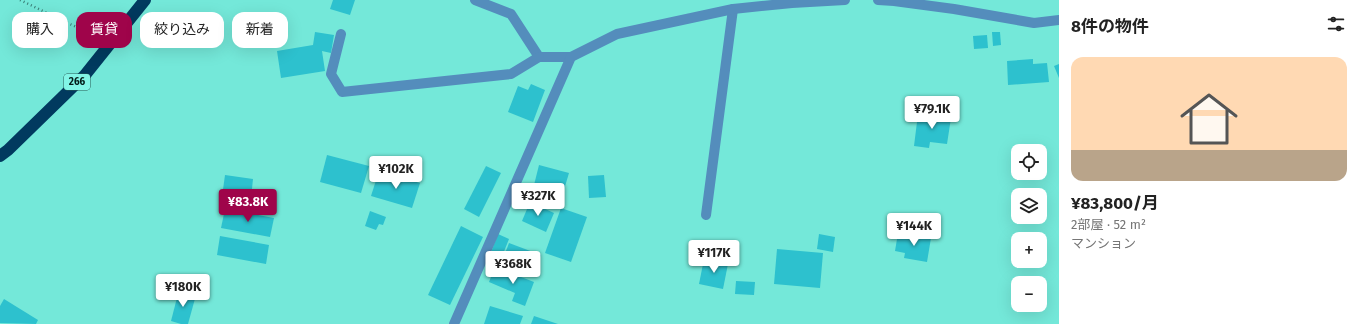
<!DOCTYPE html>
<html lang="ja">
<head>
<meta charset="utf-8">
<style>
  :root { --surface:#fff; --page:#f6f6f6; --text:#222; --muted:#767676; --line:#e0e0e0; --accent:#9f044a }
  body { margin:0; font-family:"Fira Sans","Noto Sans JP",sans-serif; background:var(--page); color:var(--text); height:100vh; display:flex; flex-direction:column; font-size:15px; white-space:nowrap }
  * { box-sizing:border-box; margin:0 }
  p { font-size:13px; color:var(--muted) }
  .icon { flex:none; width:22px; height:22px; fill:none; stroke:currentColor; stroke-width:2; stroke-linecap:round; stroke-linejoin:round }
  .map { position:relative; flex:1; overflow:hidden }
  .panel { display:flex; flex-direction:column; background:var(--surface); width:300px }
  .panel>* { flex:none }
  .hud { position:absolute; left:12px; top:12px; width:380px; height:36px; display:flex; gap:8px }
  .buttons { position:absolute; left:1011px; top:144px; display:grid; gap:8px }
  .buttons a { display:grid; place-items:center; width:36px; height:36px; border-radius:8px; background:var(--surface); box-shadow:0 4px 16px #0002; font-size:20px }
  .price { position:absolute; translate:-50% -34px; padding:0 9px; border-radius:4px; background:#fff; color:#222; font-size:13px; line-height:26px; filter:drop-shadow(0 1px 2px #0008) }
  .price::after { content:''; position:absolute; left:50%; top:24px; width:12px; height:9px; margin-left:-6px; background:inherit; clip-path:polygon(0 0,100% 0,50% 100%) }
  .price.on { background:var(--accent); color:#fff }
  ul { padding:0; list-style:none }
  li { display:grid; align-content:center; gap:8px; height:212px; padding:0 12px }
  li+li { border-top:1px solid var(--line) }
  li span { display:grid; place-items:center; height:124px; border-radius:12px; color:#555 }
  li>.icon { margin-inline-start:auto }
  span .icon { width:72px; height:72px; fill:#fffc; stroke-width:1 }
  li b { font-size:17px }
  h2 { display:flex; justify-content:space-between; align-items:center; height:48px; padding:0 12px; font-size:17px }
  .pill { padding:0 14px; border-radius:12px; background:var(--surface); box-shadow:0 4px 16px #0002; font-size:14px; line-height:36px }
  .pill.on { background:var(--accent); color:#fff }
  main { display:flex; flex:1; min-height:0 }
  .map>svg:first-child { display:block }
  .building { fill:#2dc1ce }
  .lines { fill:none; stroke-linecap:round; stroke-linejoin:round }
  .path { stroke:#3a7e76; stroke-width:2.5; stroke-dasharray:1 3; stroke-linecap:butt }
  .minor { stroke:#548dbc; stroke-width:10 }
  .highway { stroke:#013a5f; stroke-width:12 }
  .labels { text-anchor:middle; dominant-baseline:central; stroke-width:4; stroke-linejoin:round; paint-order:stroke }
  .shield { fill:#82f5e6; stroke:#295d56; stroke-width:1 }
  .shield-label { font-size:10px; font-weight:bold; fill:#031c19 }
</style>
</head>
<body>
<main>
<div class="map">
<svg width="1059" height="324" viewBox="0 0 1059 324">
  <rect width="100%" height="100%" fill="#74e8d9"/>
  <!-- building -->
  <g class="building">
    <path d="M 333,0 L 355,0 L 350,15 L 330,9 Z"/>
    <path d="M 315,32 L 334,35 L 331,53 L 322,51 L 325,71 L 281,78 L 277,51 L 313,45 Z"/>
    <path d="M 992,32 L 1000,32 L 1001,45 L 993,46 Z"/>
    <path d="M 987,35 L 988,48 L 974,49 L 973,36 Z"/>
    <path d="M 1033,59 L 1033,64 L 1047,63 L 1049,82 L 1008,85 L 1007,61 Z"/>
    <path d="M 1059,64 L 1059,78 L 1054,66 Z"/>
    <path d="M 531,84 L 545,90 L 533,122 L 508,112 L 518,86 L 528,90 Z"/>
    <path d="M 918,114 L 951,118 L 947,144 L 930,142 L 929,148 L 914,146 Z"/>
    <path d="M 327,155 L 369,166 L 361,193 L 320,182 Z"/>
    <path d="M 539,165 L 569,173 L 563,193 L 534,185 Z"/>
    <path d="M 486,166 L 501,173 L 479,217 L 464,209 Z"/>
    <path d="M 379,171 L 420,183 L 412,208 L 371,196 Z"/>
    <path d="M 225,175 L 253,179 L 250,208 L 221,204 Z"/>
    <path d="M 604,175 L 606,197 L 589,198 L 588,176 Z"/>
    <path d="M 530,202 L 554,213 L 546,232 L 522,221 Z"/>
    <path d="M 561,208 L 587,217 L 571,262 L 545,253 Z"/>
    <path d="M 225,209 L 274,218 L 270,237 L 221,228 Z"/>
    <path d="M 370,211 L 386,217 L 383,225 L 379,224 L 376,230 L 365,226 Z"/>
    <path d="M 461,226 L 483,237 L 450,305 L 428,295 Z"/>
    <path d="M 898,233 L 931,238 L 927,262 L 904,258 L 905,253 L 895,251 Z"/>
    <path d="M 498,234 L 509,239 L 499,264 L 488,260 Z"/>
    <path d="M 819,234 L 835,237 L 833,252 L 817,249 Z"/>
    <path d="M 220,236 L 269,245 L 266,264 L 217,255 Z"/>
    <path d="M 509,243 L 541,255 L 532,277 L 501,264 Z"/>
    <path d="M 777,249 L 823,253 L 820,288 L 774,284 Z"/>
    <path d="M 704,259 L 728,264 L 723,289 L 699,284 Z"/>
    <path d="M 495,267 L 534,282 L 525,306 L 512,301 L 515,293 L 489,282 Z"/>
    <path d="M 736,281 L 755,282 L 754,295 L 735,294 Z"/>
    <path d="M 179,290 L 196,295 L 188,324 L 181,324 L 171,321 Z"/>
    <path d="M 4,299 L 38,320 L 36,324 L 0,323 L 0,306 Z"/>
    <path d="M 490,306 L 523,316 L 520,324 L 484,324 Z"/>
    <path d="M 534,316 L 558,324 L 531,324 Z"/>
  </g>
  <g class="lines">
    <!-- path -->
    <path class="path" d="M 20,0 L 97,37"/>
    <!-- minor -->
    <g class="minor">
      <path d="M 475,0 L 511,14 L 539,57 L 571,57"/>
      <path d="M 878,0 L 894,1 L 954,9 L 1034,23 L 1059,20"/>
      <path d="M 341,34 L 331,74 L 342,92 L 511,74 L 539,57"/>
      <path d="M 706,215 L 733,9"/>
      <path d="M 454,324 L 571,57 L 617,34 L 733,9 L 792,3 L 845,0"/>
    </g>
    <!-- highway -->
    <path class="highway" d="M 0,156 L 8,150 L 85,75 L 145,0"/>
  </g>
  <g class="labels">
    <!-- shield labels -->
    <rect class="shield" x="64" y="74" width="26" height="16" rx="3"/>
    <g class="shield-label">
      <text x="77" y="82">266</text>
    </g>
  </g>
</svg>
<div class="buttons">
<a><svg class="icon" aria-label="locate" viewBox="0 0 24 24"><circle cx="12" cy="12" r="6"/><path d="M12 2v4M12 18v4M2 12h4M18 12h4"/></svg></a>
<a><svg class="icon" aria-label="layers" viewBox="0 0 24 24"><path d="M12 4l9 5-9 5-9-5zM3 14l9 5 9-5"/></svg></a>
<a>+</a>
<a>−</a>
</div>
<b class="price" style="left:932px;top:130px">¥79.1K</b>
<b class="price" style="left:396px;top:190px">¥102K</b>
<b class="price" style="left:538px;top:217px">¥327K</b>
<b class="price on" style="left:248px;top:223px">¥83.8K</b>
<b class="price" style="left:914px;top:247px">¥144K</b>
<b class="price" style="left:714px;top:274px">¥117K</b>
<b class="price" style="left:513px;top:285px">¥368K</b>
<b class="price" style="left:183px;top:308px">¥180K</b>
<div class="hud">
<a class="pill">購入</a>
<a class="pill on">賃貸</a>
<a class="pill">絞り込み</a>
<a class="pill">新着</a>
</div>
</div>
<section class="panel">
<h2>8件の物件<svg class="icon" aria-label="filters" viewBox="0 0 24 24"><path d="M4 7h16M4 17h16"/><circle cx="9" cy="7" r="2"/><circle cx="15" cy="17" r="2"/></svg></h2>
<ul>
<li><span style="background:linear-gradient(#ffd9b3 75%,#b9a48a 0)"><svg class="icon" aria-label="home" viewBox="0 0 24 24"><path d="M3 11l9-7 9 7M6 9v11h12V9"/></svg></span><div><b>¥83,800/月</b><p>2部屋 · 52 m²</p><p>マンション</p></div></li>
</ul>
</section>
</main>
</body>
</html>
